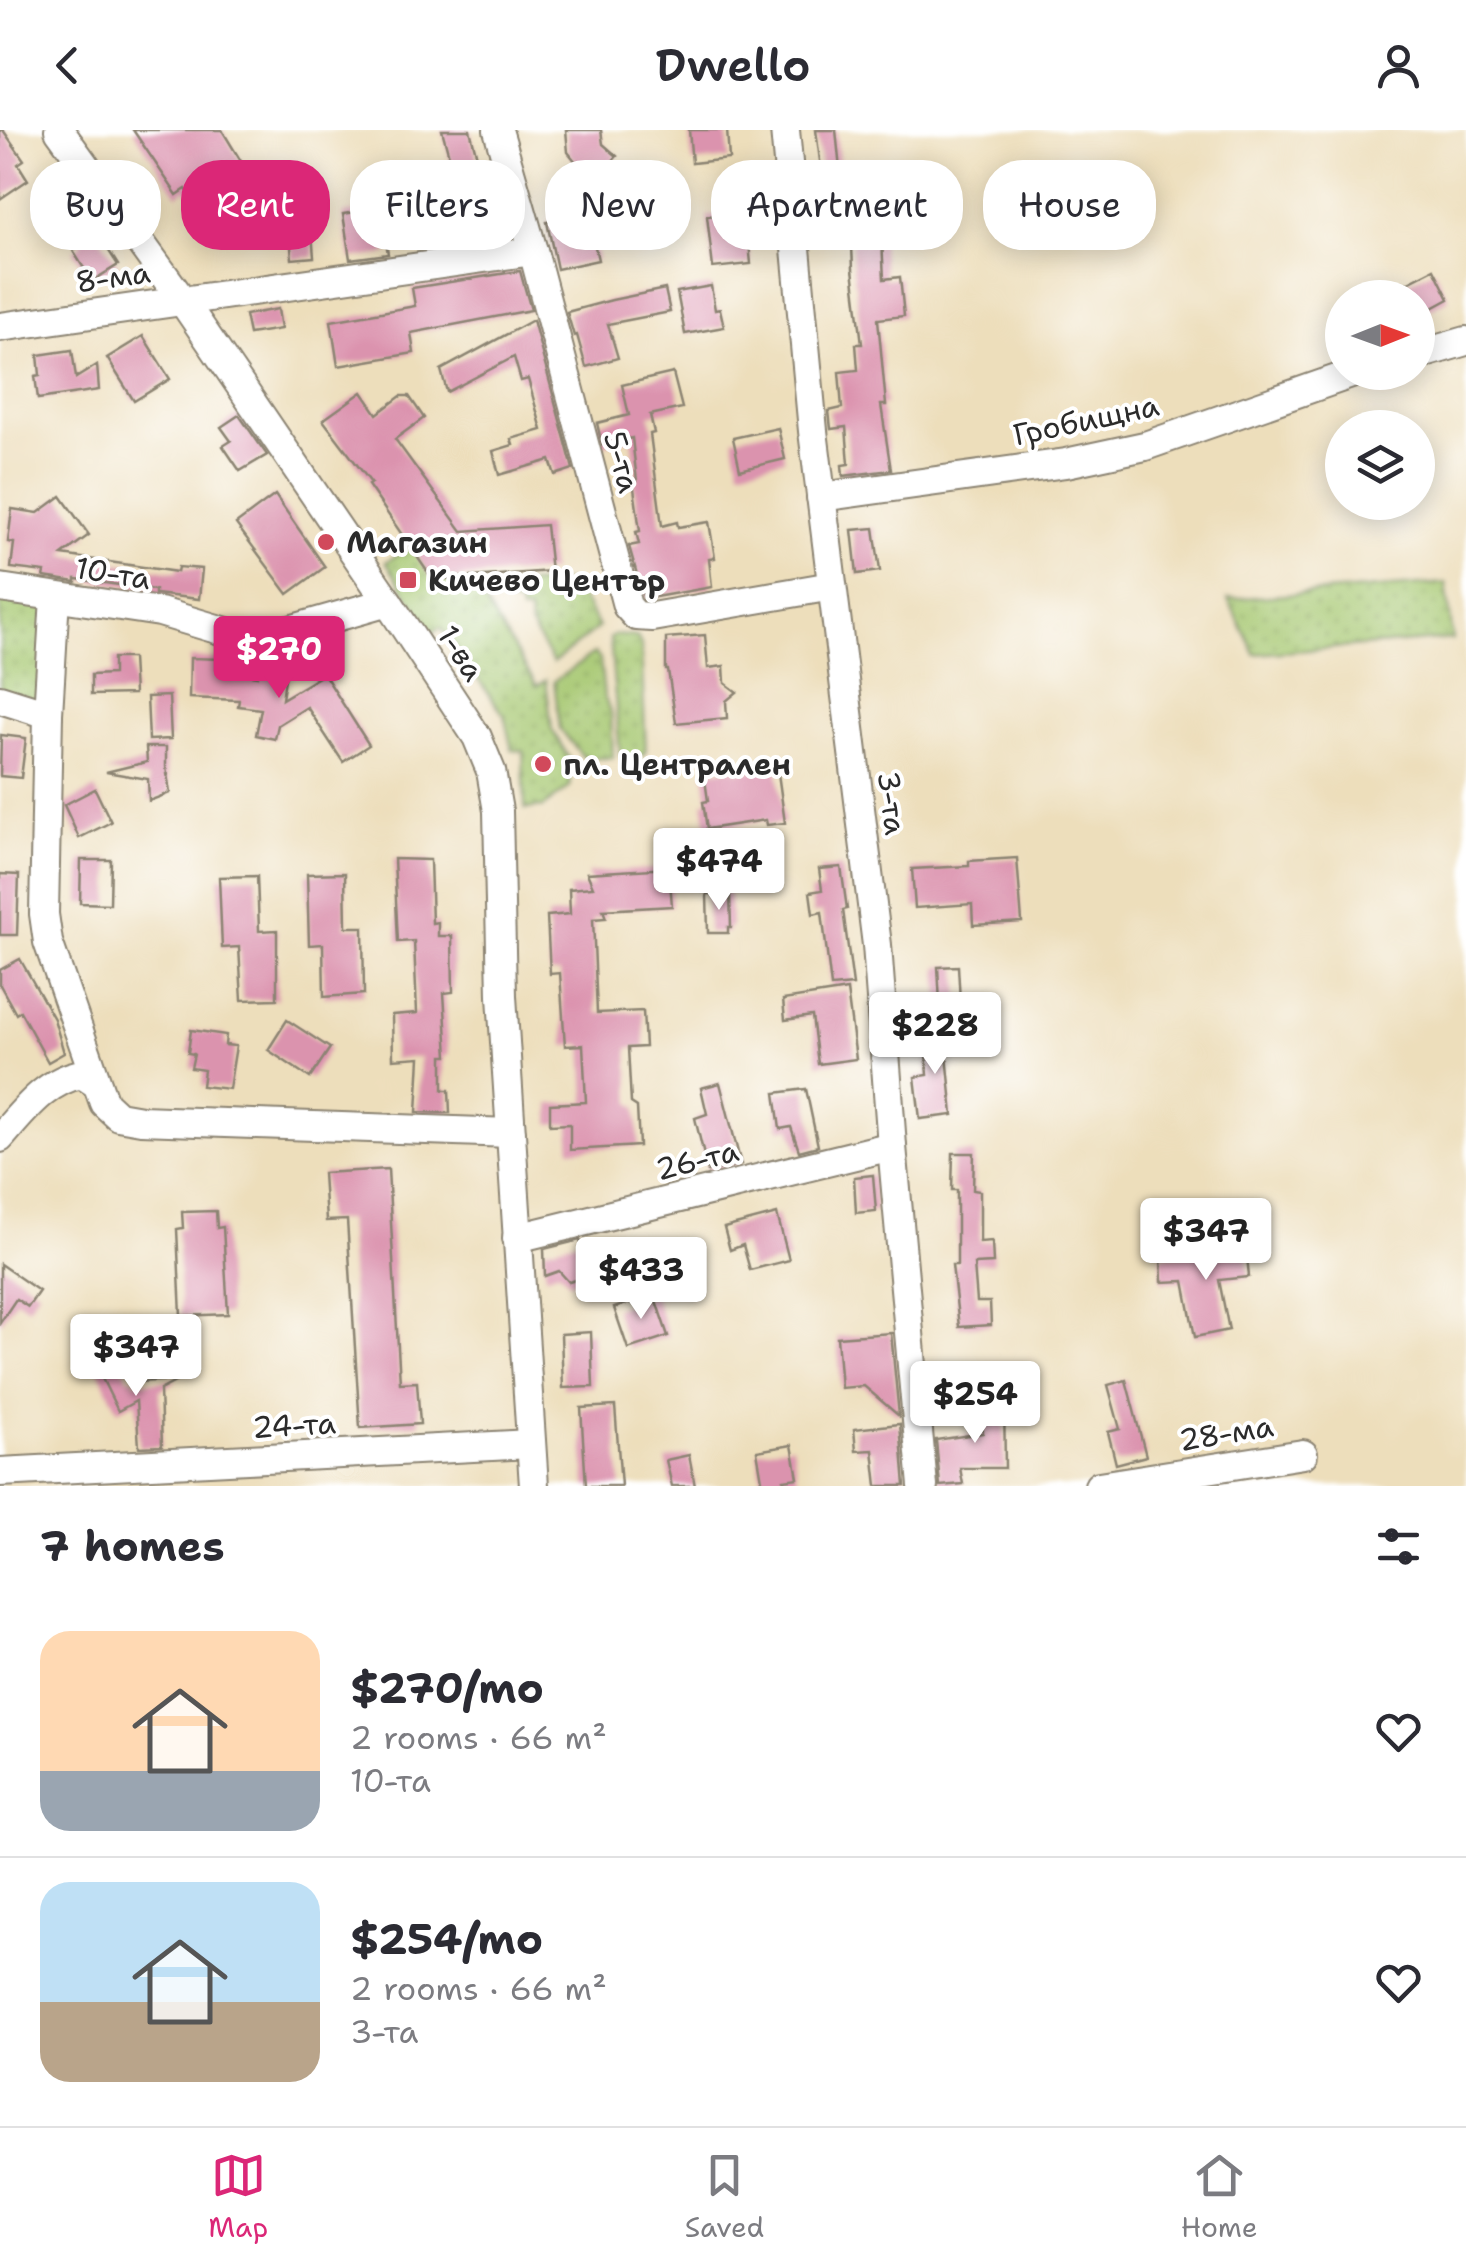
<!DOCTYPE html>
<html lang="en">
<head>
<meta charset="utf-8">
<style>
  :root { --surface:#fff; --page:#f7f7f7; --text:#2b2b33; --muted:#7c7c81; --line:#e1e1e2; --accent:#db2777 }
  body { margin:0; font-family:"Shantell Sans",sans-serif; background:var(--page); color:var(--text); height:100vh; display:flex; flex-direction:column; font-size:38px; white-space:nowrap }
  * { box-sizing:border-box; margin:0 }
  p { font-size:32px; color:var(--muted) }
  .icon { flex:none; width:55px; height:55px; fill:none; stroke:currentColor; stroke-width:2; stroke-linecap:round; stroke-linejoin:round }
  .map { position:relative; height:1356px; overflow:hidden }
  .side { display:flex; flex-direction:column; background:var(--surface); flex:1 }
  .side>* { flex:none }
  .banner { position:absolute; left:30px; top:30px; width:1408px; height:90px; display:flex; gap:20px }
  .needle { width:65px; rotate:89deg }
  .fabs { position:absolute; left:1325px; top:150px; display:grid; gap:20px }
  .fabs a { display:grid; place-items:center; width:110px; height:110px; border-radius:50%; background:var(--surface); box-shadow:0 5px 25px #0003; font-size:50px }
  .price { position:absolute; translate:-50% -85px; padding:0 22px; border-radius:10px; background:#fff; color:#222; font-size:32px; line-height:65px; filter:drop-shadow(0 2px 5px #0008) }
  .price::after { content:''; position:absolute; left:50%; top:60px; width:30px; height:22px; margin-left:-15px; background:inherit; clip-path:polygon(0 0,100% 0,50% 100%) }
  .price.on { background:var(--accent); color:#fff }
  ul { padding:0; list-style:none }
  li { display:flex; align-items:center; gap:30px; height:250px; padding:0 40px }
  li+li { border-top:2px solid var(--line) }
  li span { display:grid; place-items:center; flex:none; width:280px; height:200px; border-radius:30px; color:#555 }
  li>.icon { margin-inline-start:auto }
  span .icon { width:120px; height:120px; fill:#fffc; stroke-width:1 }
  li b { font-size:42px }
  h2 { display:flex; justify-content:space-between; align-items:center; height:120px; padding:0 40px; font-size:42px }
  .chip { padding:0 35px; border-radius:40px; background:var(--surface); box-shadow:0 5px 25px #0003; font-size:35px; line-height:90px }
  .chip.on { background:var(--accent); color:#fff }
  header { display:flex; justify-content:space-between; align-items:center; height:130px; padding:0 40px; background:var(--surface); font-size:45px; font-weight:600 }
  .dock { display:flex; justify-content:space-around; align-items:center; height:140px; border-top:2px solid var(--line); background:var(--surface); font-size:28px; color:var(--muted) }
  .dock a { display:grid; justify-items:center; gap:5px }
  .dock .on { color:var(--accent) }
  .map>svg:first-child { display:block }
  .grass { fill:url(#grass-dots); stroke:#68794e; stroke-width:2.5 }
  .building { fill:#db93ae }
  .lines { fill:none; stroke-linecap:round; stroke-linejoin:round }
  .street-casing { stroke:#8c8473; stroke-width:32 }
  .street { stroke:#fff; stroke-width:28 }
  .poi-dot { fill:#d1495b; stroke:#fff; stroke-width:4 }
  .labels { text-anchor:middle; dominant-baseline:central; stroke-width:8; stroke-linejoin:round; paint-order:stroke }
  .street-label { font-size:30px; fill:#2b2b2b; stroke:#fff }
  .poi-label { font-size:30px; font-weight:bold; fill:#2b2b2b; stroke:#fff; text-anchor:start }
</style>
</head>
<body>
<header><svg class="icon" aria-label="back" viewBox="0 0 24 24"><path d="M15 5l-7 7 7 7"/></svg>Dwello<svg class="icon" aria-label="person" viewBox="0 0 24 24"><circle cx="12" cy="8" r="4"/><path d="M4 21q1-7 8-7t8 7"/></svg></header>
<div class="map">
<svg width="1466" height="1356" viewBox="0 0 1466 1356">
  <defs>
    <pattern id="grass-dots" width="8" height="8" patternUnits="userSpaceOnUse" patternTransform="scale(2.5)"><rect width="8" height="8" fill="#a6c770"/><path d="M2 2h.1M6 6h.1" fill="none" stroke="#8fab61" stroke-width="1.8" stroke-linecap="round"/></pattern>
  </defs>
  <rect width="100%" height="100%" fill="#fff"/>
  <filter id="ink" filterUnits="userSpaceOnUse"><feTurbulence type="fractalNoise" baseFrequency=".01" numOctaves="2"/><feDisplacementMap in="SourceGraphic" scale="20" xChannelSelector="R" yChannelSelector="G"/><feConvolveMatrix kernelMatrix="1 2 1 2 8 2 1 2 1" color-interpolation-filters="sRGB"/></filter>
  <filter id="wash" filterUnits="userSpaceOnUse"><feTurbulence type="fractalNoise" baseFrequency=".0048" numOctaves="4" result="noise"/><feDisplacementMap in="SourceGraphic" scale="40" xChannelSelector="R" yChannelSelector="G"/><feGaussianBlur stdDeviation="2.25" result="paint"/><feColorMatrix in="noise" values="0 0 0 0 0 0 0 0 0 0 0 0 0 0 0 0 0 1.4 0 .05"/><feComposite in="paint" operator="in"/></filter>
  <g filter="url(#wash)">
    <rect width="100%" height="100%" fill="#eddebb"/>
    <!-- grass -->
    <g class="grass">
      <path d="M 412,416 L 457,447 L 458,463 L 479,463 L 537,556 L 546,550 L 552,600 L 571,631 L 570,657 L 543,677 L 525,679 L 523,621 L 512,620 L 504,585 L 441,497 L 432,503 L 386,432 Z"/>
      <path d="M 572,452 L 599,497 L 553,533 L 530,495 L 529,482 L 521,482 L 519,474 L 511,473 L 509,455 Z"/>
      <path d="M 1446,453 L 1453,509 L 1255,524 L 1228,469 Z"/>
      <path d="M 0,459 L 55,467 L 48,584 L 0,569 Z"/>
      <path d="M 616,505 L 637,507 L 641,515 L 646,621 L 643,626 L 627,629 L 620,625 L 610,508 Z"/>
      <path d="M 595,523 L 600,530 L 604,566 L 611,582 L 613,628 L 584,628 L 560,599 L 554,551 Z"/>
    </g>
    <g id="blocks">
      <!-- building -->
      <g class="building">
        <path d="M 0,0 L 3,0 L 24,30 L 18,34 L 28,50 L 0,69 Z"/>
        <path d="M 133,0 L 222,0 L 242,33 L 192,68 L 186,59 L 177,65 Z"/>
        <path d="M 442,0 L 470,0 L 497,104 L 478,108 L 476,98 L 470,100 L 461,65 L 454,61 L 450,53 L 454,44 Z"/>
        <path d="M 566,0 L 601,0 L 603,14 L 617,26 L 608,36 L 612,39 L 600,54 L 580,37 L 568,22 Z"/>
        <path d="M 689,0 L 727,0 L 729,29 L 692,33 Z"/>
        <path d="M 816,0 L 836,0 L 844,80 L 827,82 L 825,65 L 819,66 L 817,47 L 822,46 Z"/>
        <path d="M 306,78 L 307,90 L 311,90 L 314,127 L 292,129 L 290,105 L 275,106 L 273,81 Z"/>
        <path d="M 380,78 L 388,124 L 350,129 L 343,84 Z"/>
        <path d="M 82,79 L 118,135 L 92,151 L 73,121 L 82,114 L 66,89 Z"/>
        <path d="M 572,80 L 583,80 L 589,109 L 593,108 L 598,130 L 557,139 L 547,92 L 562,89 Z"/>
        <path d="M 746,82 L 751,134 L 713,138 L 707,86 Z"/>
        <path d="M 881,91 L 884,149 L 900,147 L 904,186 L 878,189 L 886,275 L 881,275 L 891,340 L 843,346 L 842,335 L 849,334 L 846,297 L 831,299 L 829,281 L 842,278 L 839,242 L 858,240 L 856,214 L 862,214 L 853,139 L 851,92 Z"/>
        <path d="M 1434,139 L 1449,169 L 1418,186 L 1418,168 L 1377,168 Z"/>
        <path d="M 520,141 L 531,180 L 411,203 L 414,223 L 338,236 L 331,191 L 415,176 L 412,158 Z"/>
        <path d="M 711,156 L 715,180 L 720,179 L 724,197 L 685,204 L 677,162 Z"/>
        <path d="M 665,159 L 670,182 L 608,194 L 618,228 L 586,237 L 577,205 L 574,206 L 567,182 L 612,170 Z"/>
        <path d="M 278,179 L 281,199 L 249,204 L 245,185 Z"/>
        <path d="M 533,190 L 573,339 L 555,345 L 550,330 L 499,345 L 493,321 L 513,315 L 511,309 L 542,300 L 528,249 L 521,251 L 514,227 L 447,262 L 441,240 Z"/>
        <path d="M 143,206 L 170,249 L 134,271 L 107,228 Z"/>
        <path d="M 72,220 L 76,248 L 97,235 L 99,260 L 38,269 L 35,246 L 40,245 L 38,225 Z"/>
        <path d="M 673,243 L 682,278 L 650,285 L 654,303 L 650,304 L 662,396 L 677,392 L 678,397 L 709,392 L 715,428 L 709,429 L 712,457 L 644,469 L 629,416 L 639,414 L 636,402 L 640,401 L 633,351 L 637,351 L 632,308 L 602,315 L 597,293 L 629,285 L 622,255 Z"/>
        <path d="M 362,262 L 377,284 L 401,266 L 409,266 L 424,288 L 395,309 L 462,401 L 546,395 L 551,441 L 433,450 L 368,355 L 371,353 L 323,290 Z"/>
        <path d="M 239,285 L 267,325 L 240,341 L 223,316 L 231,311 L 221,297 Z"/>
        <path d="M 778,298 L 785,329 L 740,340 L 733,308 Z"/>
        <path d="M 275,365 L 325,437 L 288,464 L 236,394 Z"/>
        <path d="M 61,366 L 89,405 L 62,425 L 177,442 L 178,437 L 202,439 L 199,469 L 155,464 L 155,460 L 76,449 L 76,452 L 44,447 L 45,442 L 11,438 L 14,413 L 8,412 L 12,379 L 38,383 Z"/>
        <path d="M 874,398 L 880,441 L 857,444 L 852,400 Z"/>
        <path d="M 705,505 L 708,538 L 724,536 L 725,553 L 737,562 L 726,571 L 727,588 L 676,593 L 668,540 L 666,540 L 666,508 Z"/>
        <path d="M 113,528 L 132,528 L 134,564 L 91,565 L 91,545 L 113,544 Z"/>
        <path d="M 190,528 L 221,529 L 220,540 L 257,546 L 259,532 L 287,536 L 282,569 L 324,544 L 369,615 L 343,632 L 307,577 L 278,595 L 275,609 L 256,605 L 261,579 L 238,576 L 239,570 L 189,568 Z"/>
        <path d="M 169,566 L 171,609 L 149,610 L 147,567 Z"/>
        <path d="M 1,605 L 26,608 L 21,648 L 0,646 Z"/>
        <path d="M 146,617 L 166,617 L 166,637 L 170,663 L 149,671 L 148,649 L 106,642 L 147,632 Z"/>
        <path d="M 777,636 L 785,693 L 767,695 L 766,690 L 707,699 L 703,672 L 708,671 L 704,642 L 735,638 L 736,642 Z"/>
        <path d="M 95,659 L 111,692 L 79,708 L 64,675 Z"/>
        <path d="M 1017,728 L 1022,792 L 973,795 L 972,774 L 915,778 L 912,739 L 969,736 L 969,731 Z"/>
        <path d="M 394,729 L 430,730 L 432,793 L 438,792 L 438,806 L 452,806 L 453,862 L 444,863 L 448,926 L 443,926 L 443,960 L 449,960 L 450,983 L 417,982 L 420,927 L 393,929 L 392,885 L 417,883 L 414,811 L 398,812 Z"/>
        <path d="M 81,730 L 111,730 L 110,774 L 80,773 Z"/>
        <path d="M 841,737 L 847,779 L 843,780 L 853,855 L 831,857 L 822,782 L 813,784 L 810,762 L 822,760 L 819,739 Z"/>
        <path d="M 669,738 L 672,776 L 603,780 L 606,788 L 593,789 L 597,883 L 643,881 L 645,917 L 628,918 L 631,973 L 637,977 L 639,1016 L 570,1020 L 570,994 L 550,995 L 550,974 L 586,972 L 583,915 L 565,916 L 560,843 L 550,844 L 547,786 L 570,784 L 569,759 L 593,757 L 587,743 Z"/>
        <path d="M 345,743 L 346,797 L 363,797 L 364,864 L 324,867 L 323,814 L 309,815 L 307,744 Z"/>
        <path d="M 0,744 L 19,745 L 17,805 L 0,805 Z"/>
        <path d="M 257,746 L 259,801 L 277,800 L 277,869 L 242,870 L 239,817 L 222,818 L 219,747 Z"/>
        <path d="M 707,764 L 730,764 L 731,797 L 728,797 L 728,803 L 708,803 Z"/>
        <path d="M 20,829 L 54,889 L 64,923 L 48,932 L 20,881 L 16,884 L 0,855 L 0,840 Z"/>
        <path d="M 958,836 L 961,889 L 941,891 L 938,837 Z"/>
        <path d="M 847,860 L 856,929 L 818,934 L 812,886 L 785,890 L 783,870 Z"/>
        <path d="M 287,890 L 330,918 L 310,948 L 268,920 Z"/>
        <path d="M 944,895 L 953,985 L 920,989 L 915,947 L 928,945 L 924,897 Z"/>
        <path d="M 191,900 L 226,905 L 225,915 L 236,916 L 229,959 L 202,956 L 204,940 L 191,938 L 194,924 L 188,923 Z"/>
        <path d="M 720,953 L 741,1034 L 708,1042 L 695,988 L 707,984 L 701,958 Z"/>
        <path d="M 806,959 L 818,1016 L 799,1021 L 791,997 L 780,999 L 775,963 Z"/>
        <path d="M 953,1023 L 974,1023 L 973,1060 L 980,1061 L 980,1112 L 992,1111 L 993,1133 L 974,1134 L 977,1172 L 990,1172 L 991,1195 L 959,1197 L 952,1135 L 957,1135 L 957,1060 L 952,1060 Z"/>
        <path d="M 388,1039 L 400,1253 L 417,1252 L 420,1294 L 360,1298 L 347,1090 L 326,1091 L 323,1043 Z"/>
        <path d="M 873,1045 L 876,1081 L 856,1083 L 854,1047 Z"/>
        <path d="M 216,1081 L 217,1098 L 223,1097 L 228,1184 L 181,1186 L 177,1099 L 183,1098 L 182,1082 Z"/>
        <path d="M 777,1084 L 789,1130 L 750,1140 L 743,1115 L 730,1120 L 724,1098 Z"/>
        <path d="M 580,1110 L 590,1146 L 569,1152 L 559,1141 L 545,1146 L 544,1119 Z"/>
        <path d="M 1246,1116 L 1249,1147 L 1219,1150 L 1229,1200 L 1195,1207 L 1184,1151 L 1162,1152 L 1161,1126 L 1197,1124 L 1197,1120 Z"/>
        <path d="M 0,1134 L 39,1161 L 28,1177 L 16,1169 L 0,1193 Z"/>
        <path d="M 654,1165 L 668,1206 L 628,1219 L 614,1178 Z"/>
        <path d="M 591,1202 L 593,1257 L 563,1258 L 561,1204 Z"/>
        <path d="M 891,1203 L 899,1286 L 864,1256 L 841,1258 L 837,1207 Z"/>
        <path d="M 116,1224 L 128,1247 L 134,1248 L 135,1252 L 179,1250 L 160,1260 L 162,1316 L 139,1317 L 136,1271 L 118,1281 L 95,1234 Z"/>
        <path d="M 1126,1250 L 1146,1326 L 1116,1334 L 1108,1302 L 1120,1299 L 1108,1255 Z"/>
        <path d="M 982,1268 L 1004,1268 L 1005,1338 L 960,1338 L 963,1354 L 940,1356 L 936,1310 L 983,1303 Z"/>
        <path d="M 615,1276 L 621,1356 L 586,1356 L 581,1278 Z"/>
        <path d="M 900,1294 L 905,1356 L 877,1356 L 873,1320 L 856,1321 L 854,1299 Z"/>
        <path d="M 792,1315 L 798,1348 L 784,1350 L 786,1356 L 763,1356 L 757,1321 Z"/>
        <path d="M 689,1325 L 695,1356 L 672,1356 L 666,1330 Z"/>
      </g>
    </g>
  </g>
  <g filter="url(#ink)">
    <use href="#blocks" fill-opacity="0" stroke="#8c8473" stroke-width="2.5"/>
    <g class="lines">
      <!-- street casing -->
      <g class="street-casing">
        <g id="street">
          <path d="M 59,0 L 182,170 L 388,472 L 477,607 L 491,641 L 498,681 L 502,866 L 534,1356"/>
          <path d="M 498,0 L 533,121 L 627,476 L 636,486 L 652,487 L 832,456"/>
          <path d="M 785,0 L 813,301 L 877,815 L 892,1016 L 923,1356"/>
          <path d="M 0,197 L 533,121"/>
          <path d="M 1418,225 L 1466,211"/>
          <path d="M 821,367 L 1066,333 L 1145,316 L 1357,242"/>
          <path d="M 0,458 L 160,482 L 237,505 L 269,506 L 388,472"/>
          <path d="M 55,467 L 48,584 L 44,784 L 48,812 L 104,973 L 118,986 L 141,990 L 511,1003"/>
          <path d="M 0,569 L 48,584"/>
          <path d="M 0,1008 C 23,982 46,950 82,944 L 97,954"/>
          <path d="M 517,1108 L 892,1016"/>
          <path d="M 0,1342 L 531,1314"/>
          <path d="M 1099,1356 L 1303,1324"/>
        </g>
      </g>
      <!-- street -->
      <use href="#street" class="street"/>
    </g>
  </g>
  <!-- markers -->
  <g class="poi-dot">
    <circle cx="326" cy="412" r="10"/>
    <rect x="398" y="440" width="20" height="20" rx="5"/>
    <circle cx="543" cy="634" r="10"/>
  </g>
  <g class="labels">
    <!-- street labels -->
    <g class="street-label">
      <text transform="translate(113 147) rotate(-8)">8-ма</text>
      <text transform="translate(1086 290) rotate(-12)">Гробищна</text>
      <text transform="translate(622 332) rotate(75)">5-та</text>
      <text transform="translate(113 443) rotate(9)">10-та</text>
      <text transform="translate(461 523) rotate(57)">1-ва</text>
      <text transform="translate(892 673) rotate(83)">3-та</text>
      <text transform="translate(697 1030) rotate(-14)">26-та</text>
      <text transform="translate(294 1295) rotate(-3)">24-та</text>
      <text transform="translate(1226 1303) rotate(-9)">28-ма</text>
    </g>
    <!-- poi labels -->
    <g class="poi-label">
      <text x="346" y="412">Магазин</text>
      <text x="428" y="450">Кичево Център</text>
      <text x="563" y="634">пл. Централен</text>
    </g>
  </g>
</svg>
<div class="fabs">
<a><svg class="needle" viewBox="-14 -14 28 28"><path d="M0-13l5 13h-10z" fill="#e53935"/><path d="M0 13l5-13h-10z" fill="#7c7c81"/></svg></a>
<a><svg class="icon" aria-label="layers" viewBox="0 0 24 24"><path d="M12 4l9 5-9 5-9-5zM3 14l9 5 9-5"/></svg></a>
</div>
<b class="price on" style="left:279px;top:571px">$270</b>
<b class="price" style="left:719px;top:783px">$474</b>
<b class="price" style="left:935px;top:947px">$228</b>
<b class="price" style="left:1206px;top:1153px">$347</b>
<b class="price" style="left:641px;top:1192px">$433</b>
<b class="price" style="left:136px;top:1269px">$347</b>
<b class="price" style="left:975px;top:1316px">$254</b>
<div class="banner">
<a class="chip">Buy</a>
<a class="chip on">Rent</a>
<a class="chip">Filters</a>
<a class="chip">New</a>
<a class="chip">Apartment</a>
<a class="chip">House</a>
</div>
</div>
<section class="side">
<h2>7 homes<svg class="icon" aria-label="filters" viewBox="0 0 24 24"><path d="M4 7h16M4 17h16"/><circle cx="9" cy="7" r="2"/><circle cx="15" cy="17" r="2"/></svg></h2>
<ul>
<li><span style="background:linear-gradient(#ffd9b3 70%,#9aa5b1 0)"><svg class="icon" aria-label="home" viewBox="0 0 24 24"><path d="M3 11l9-7 9 7M6 9v11h12V9"/></svg></span><div><b>$270/mo</b><p>2 rooms · 66 m²</p><p>10-та</p></div><svg class="icon" aria-label="heart" viewBox="0 0 24 24"><path d="M12 20l-8-8c-3-5 5-10 8-4 3-6 11-1 8 4z"/></svg></li>
<li><span style="background:linear-gradient(#bfe0f5 60%,#b9a48a 0)"><svg class="icon" aria-label="home" viewBox="0 0 24 24"><path d="M3 11l9-7 9 7M6 9v11h12V9"/></svg></span><div><b>$254/mo</b><p>2 rooms · 66 m²</p><p>3-та</p></div><svg class="icon" aria-label="heart" viewBox="0 0 24 24"><path d="M12 20l-8-8c-3-5 5-10 8-4 3-6 11-1 8 4z"/></svg></li>
</ul>
</section>
<nav class="dock">
<a class="on"><svg class="icon" aria-label="map" viewBox="0 0 24 24"><path d="M3 6l6-2 6 2 6-2v14l-6 2-6-2-6 2zM9 4v14M15 6v14"/></svg>Map</a>
<a><svg class="icon" aria-label="saved" viewBox="0 0 24 24"><path d="M7 4h10v16l-5-4-5 4z"/></svg>Saved</a>
<a><svg class="icon" aria-label="home" viewBox="0 0 24 24"><path d="M3 11l9-7 9 7M6 9v11h12V9"/></svg>Home</a>
</nav>
</body>
</html>
